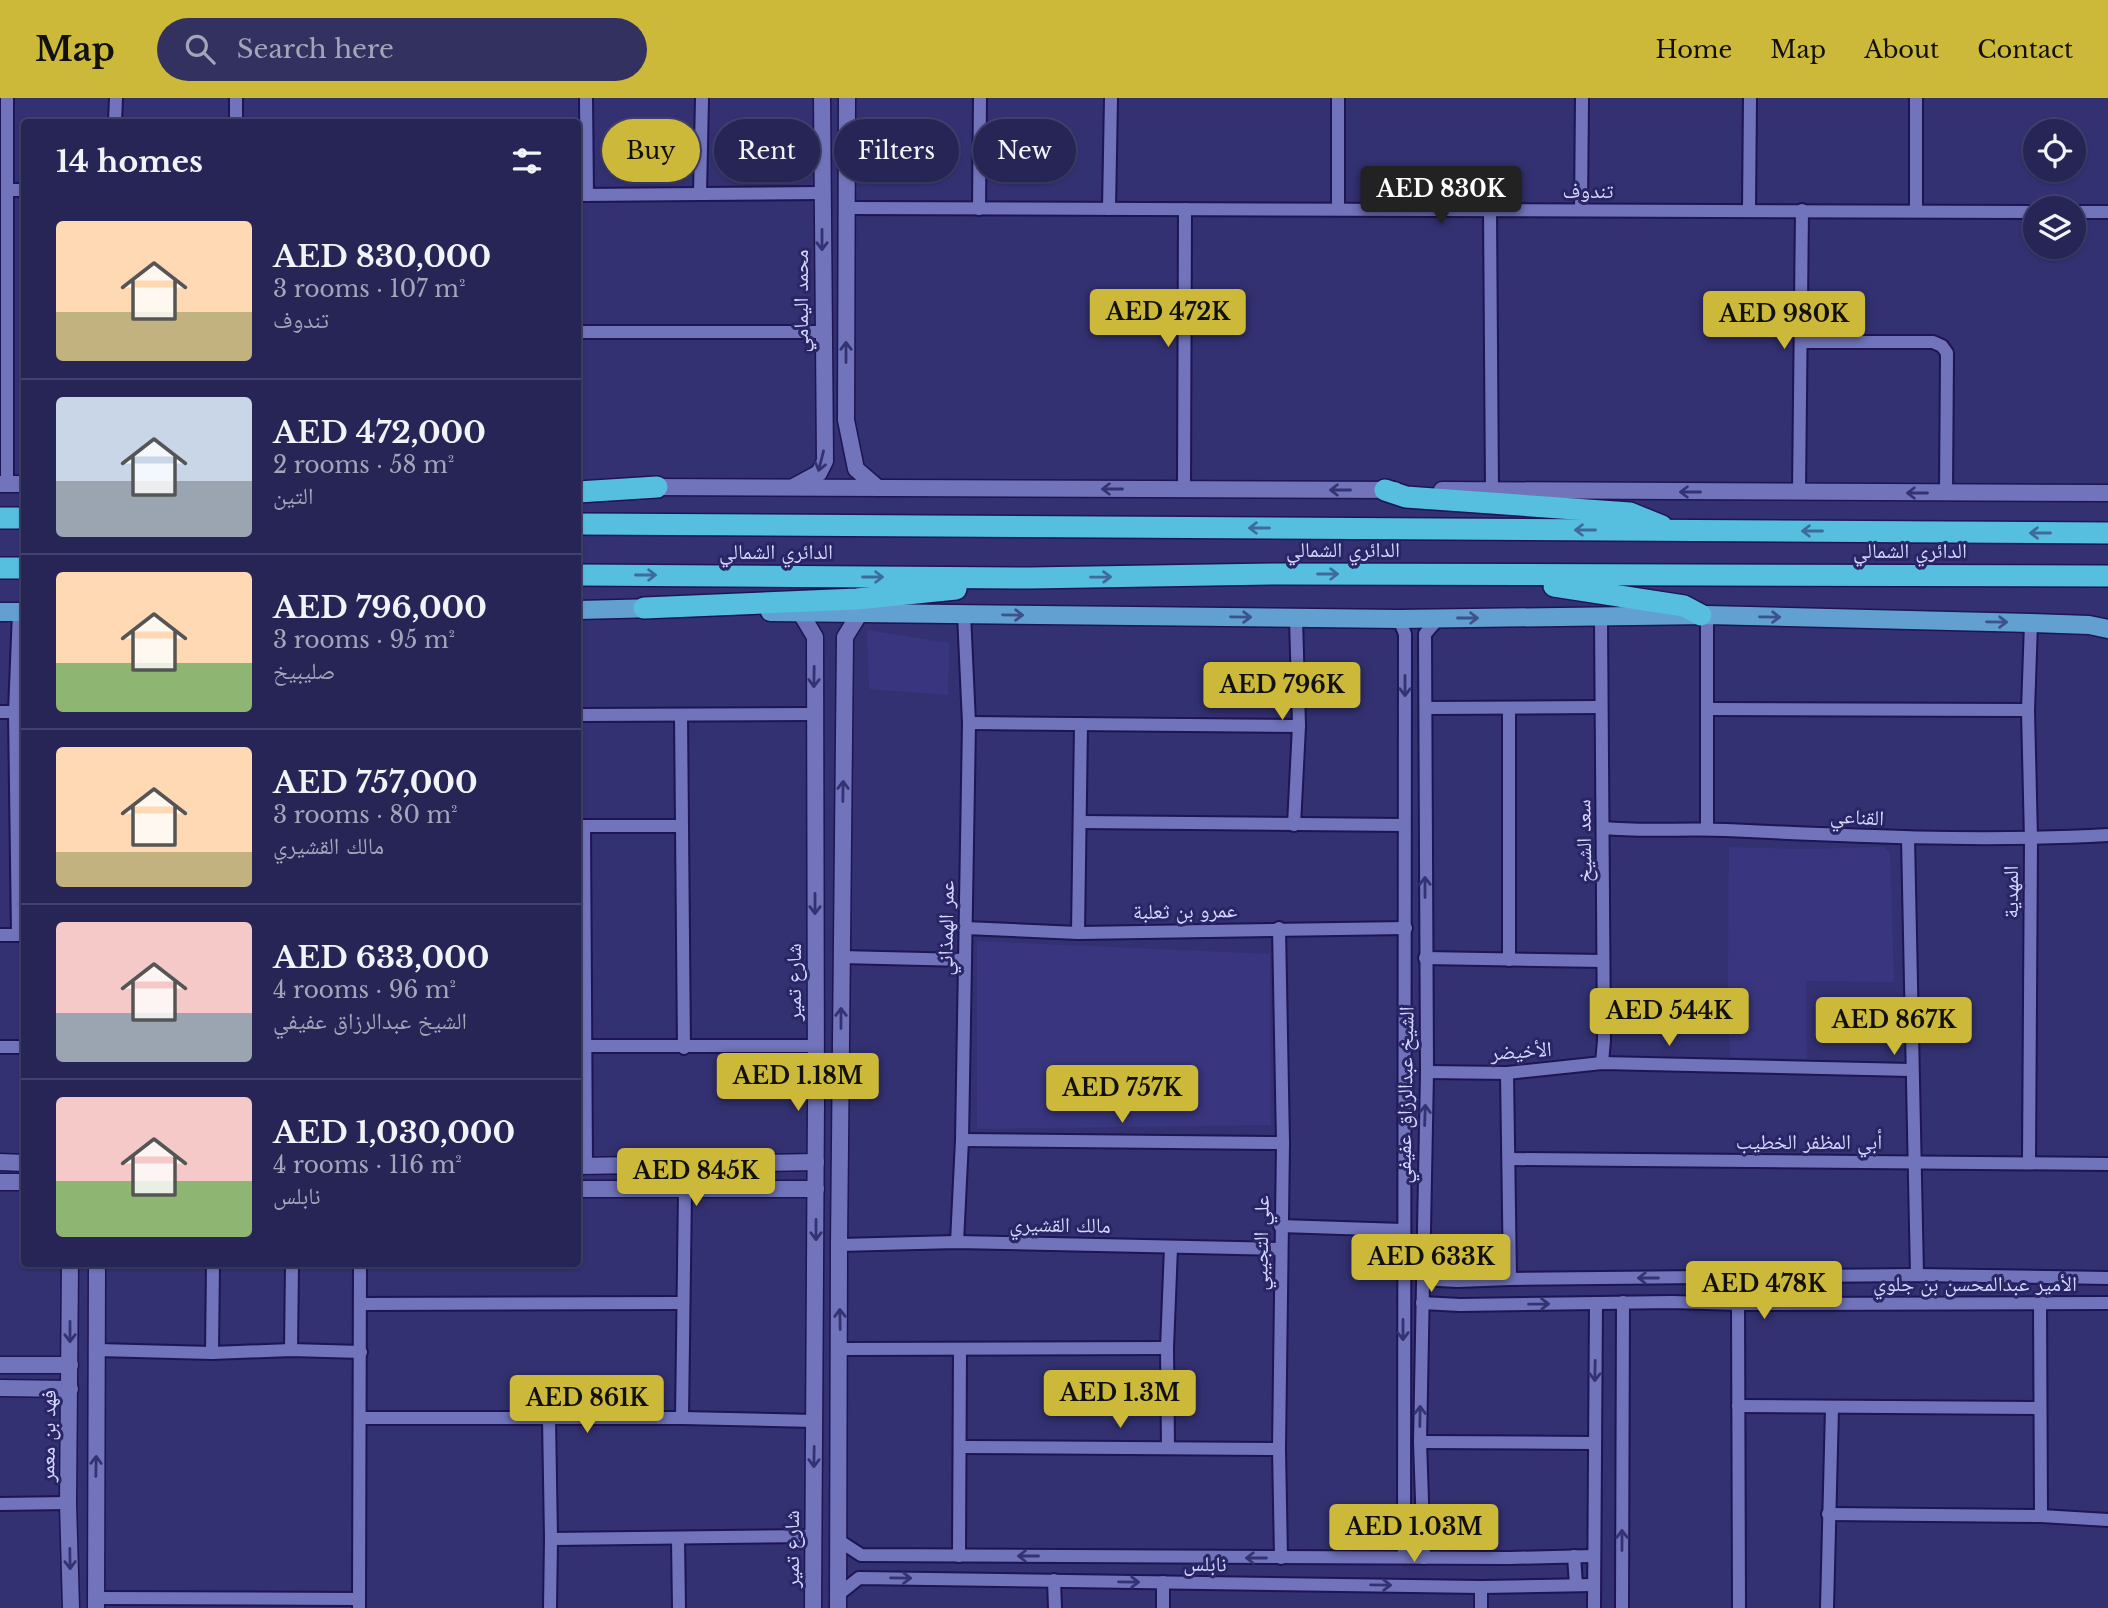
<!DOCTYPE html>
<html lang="en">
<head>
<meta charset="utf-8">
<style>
  :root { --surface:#262556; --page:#323160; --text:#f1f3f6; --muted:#a4a5b9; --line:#42426c; --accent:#ccb939 }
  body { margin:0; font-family:"Libre Baskerville","Noto Naskh Arabic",serif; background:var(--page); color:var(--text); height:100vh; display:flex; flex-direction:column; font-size:26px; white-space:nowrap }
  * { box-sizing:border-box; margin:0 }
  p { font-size:23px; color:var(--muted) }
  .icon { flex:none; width:38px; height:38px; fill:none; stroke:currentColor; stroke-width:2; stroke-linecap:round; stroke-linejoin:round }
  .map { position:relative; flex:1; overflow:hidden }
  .panel { position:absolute; left:21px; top:21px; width:560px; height:1148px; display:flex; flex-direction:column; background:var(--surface); border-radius:7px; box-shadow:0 2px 5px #0004,0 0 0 2px var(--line) }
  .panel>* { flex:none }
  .banner { position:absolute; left:602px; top:21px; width:665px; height:63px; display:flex; gap:14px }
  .fabs { position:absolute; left:2023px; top:21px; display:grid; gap:14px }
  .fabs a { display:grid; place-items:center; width:63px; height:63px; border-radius:50%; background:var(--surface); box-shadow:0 2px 5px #0004,0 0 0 2px var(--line); font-size:35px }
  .price { position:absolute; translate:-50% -60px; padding:0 16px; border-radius:7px; background:var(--accent); color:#111; font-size:23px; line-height:46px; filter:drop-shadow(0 2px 4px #0008) }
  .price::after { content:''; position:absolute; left:50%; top:42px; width:21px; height:16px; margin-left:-10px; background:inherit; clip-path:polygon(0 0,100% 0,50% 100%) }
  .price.on { background:#222; color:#fff }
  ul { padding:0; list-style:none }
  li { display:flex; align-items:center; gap:21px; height:175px; padding:0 35px }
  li+li { border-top:2px solid var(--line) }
  li span { display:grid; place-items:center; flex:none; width:196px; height:140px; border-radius:7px; color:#555 }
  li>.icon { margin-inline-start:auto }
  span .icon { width:84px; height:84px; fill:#fffc; stroke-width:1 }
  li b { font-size:30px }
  h2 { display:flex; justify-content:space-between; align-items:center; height:84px; padding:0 35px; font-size:30px }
  .pill { padding:0 24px; border-radius:32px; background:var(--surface); box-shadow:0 2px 5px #0004,0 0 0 2px var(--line); font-size:24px; line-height:63px }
  .pill.on { background:var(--accent); color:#111 }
  header { display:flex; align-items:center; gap:42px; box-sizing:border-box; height:98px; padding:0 35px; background:var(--accent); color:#111 }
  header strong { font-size:33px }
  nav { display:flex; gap:38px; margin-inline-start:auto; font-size:24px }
  .search { width:490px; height:63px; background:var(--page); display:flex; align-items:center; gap:18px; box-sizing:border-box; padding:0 24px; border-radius:38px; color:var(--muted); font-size:26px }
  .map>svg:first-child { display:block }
  .built { fill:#39367f }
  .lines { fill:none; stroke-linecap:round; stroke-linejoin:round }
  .minor-casing { stroke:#1d1554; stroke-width:16 }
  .tertiary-casing { stroke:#1d1554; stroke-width:19 }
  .primary-casing { stroke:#1d1554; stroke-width:21 }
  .motorway-casing { stroke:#1d1554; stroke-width:24 }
  .minor { stroke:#7174bb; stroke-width:12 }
  .tertiary { stroke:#7174bb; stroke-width:16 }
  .primary { stroke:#61a0d0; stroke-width:18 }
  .motorway { stroke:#56bede; stroke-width:21 }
  .oneway { stroke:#353273 }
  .oneway2 { stroke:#3e6a9c }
  .oneway3 { stroke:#3d518b }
  .labels { text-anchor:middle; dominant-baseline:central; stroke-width:6; stroke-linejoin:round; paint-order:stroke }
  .street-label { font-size:21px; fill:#d3d7ff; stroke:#2a2666 }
</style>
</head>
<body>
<header>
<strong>Map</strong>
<div class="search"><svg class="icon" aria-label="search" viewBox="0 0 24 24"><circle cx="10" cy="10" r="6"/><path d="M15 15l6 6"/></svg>Search here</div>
<nav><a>Home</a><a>Map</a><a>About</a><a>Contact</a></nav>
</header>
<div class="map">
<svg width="2108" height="1510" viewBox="0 0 2108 1510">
  <rect width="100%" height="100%" fill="#333172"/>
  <!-- built -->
  <g class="built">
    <path d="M 867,532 L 949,545 L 948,597 L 869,591 Z"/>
    <path d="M 1729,749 L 1803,751 L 1884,749 L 1890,755 L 1894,884 L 1806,883 L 1807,961 L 1730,959 L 1728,883 Z"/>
    <path d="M 977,843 L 1270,856 L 1271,1027 L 977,1031 Z"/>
  </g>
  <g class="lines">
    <!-- minor casing -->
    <g class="minor-casing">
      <g id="minor">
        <path d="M 586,0 L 587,97"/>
        <path d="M 1338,0 L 1338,111"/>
        <path d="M 115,24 L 116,0"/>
        <path d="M 236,24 L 236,0"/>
        <path d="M 7,92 L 24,92"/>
        <path d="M 700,96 L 702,0"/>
        <path d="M 578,97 L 822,95"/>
        <path d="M 847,110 L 2035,114"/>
        <path d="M 979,111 L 980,0"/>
        <path d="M 1109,111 L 1111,0"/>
        <path d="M 1490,112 L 1492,393"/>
        <path d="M 1581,112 L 1582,0"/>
        <path d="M 1749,112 L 1750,0"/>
        <path d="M 1916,113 L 1916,0"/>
        <path d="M 2074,114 L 2108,114"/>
        <path d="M 578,234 L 822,234"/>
        <path d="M 1801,244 L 1933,244 L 1942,248 L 1947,255 L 1946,395"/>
        <path d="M 7,386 L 7,0"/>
        <path d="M 1184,391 L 1185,111"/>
        <path d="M 1799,394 L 1802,112"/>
        <path d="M 1601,520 L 1604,942 L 1602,965"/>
        <path d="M 1399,521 L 1405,536 L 1404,1459"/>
        <path d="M 1426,610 L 1601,609"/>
        <path d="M 1509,611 L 1509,862"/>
        <path d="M 1708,611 L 2028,612"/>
        <path d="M 0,614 L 15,614"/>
        <path d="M 578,617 L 814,616"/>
        <path d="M 681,617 L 684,950"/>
        <path d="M 969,625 L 1299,628"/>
        <path d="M 1080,724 L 1404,727"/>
        <path d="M 1294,727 L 1299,628 L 1296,520"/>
        <path d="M 578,728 L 681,728"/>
        <path d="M 584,728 L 586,1068"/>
        <path d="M 1604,730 C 1645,734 1685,730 1726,732 C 1853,738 1980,744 2108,737"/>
        <path d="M 1707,731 L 1707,517"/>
        <path d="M 1908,740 L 1917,1177"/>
        <path d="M 965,830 L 1078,835 L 1406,830"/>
        <path d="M 1279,830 L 1283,1045 L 1279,1351 L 1281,1460"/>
        <path d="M 1078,835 L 1081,626"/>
        <path d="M 0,837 L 24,837"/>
        <path d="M 18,837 L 15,614 L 19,514"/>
        <path d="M 841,859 L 965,862"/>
        <path d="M 1425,860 L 1603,863"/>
        <path d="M 586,948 L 816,948"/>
        <path d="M 0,949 L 24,949"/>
        <path d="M 1427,974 L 1507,975 L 1602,965 L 1911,972"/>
        <path d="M 1507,975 L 1510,1181"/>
        <path d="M 962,1042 L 1283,1045"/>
        <path d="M 1510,1061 L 2108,1066"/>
        <path d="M 2029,1064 L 2031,741 L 2028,612 L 2031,525"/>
        <path d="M 1280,1128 L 1403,1132"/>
        <path d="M 957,1144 L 962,1042 L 969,625 L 964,516"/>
        <path d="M 839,1147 L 957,1144 L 1280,1151"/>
        <path d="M 1423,1181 L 1457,1183 L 1510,1181 L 1917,1177 L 2108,1180"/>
        <path d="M 2040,1204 L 2041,1418"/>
        <path d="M 1422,1205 L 1460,1207 L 1672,1204 L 1738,1206 L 2108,1205"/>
        <path d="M 360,1206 L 683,1205"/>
        <path d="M 1738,1206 L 1739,1510"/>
        <path d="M 840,1251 L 1167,1250"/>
        <path d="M 98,1252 L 212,1255 L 291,1252 L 361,1254"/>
        <path d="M 291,1252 L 292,1166"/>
        <path d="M 212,1255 L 213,1166"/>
        <path d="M 1738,1308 L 2040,1310"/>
        <path d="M 361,1320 L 682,1320 L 814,1323"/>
        <path d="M 549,1320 L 551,1441 L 550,1510"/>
        <path d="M 682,1320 L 685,1092"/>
        <path d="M 1420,1344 L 1593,1345"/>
        <path d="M 961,1349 L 1279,1351"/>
        <path d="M 1168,1349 L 1167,1250 L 1171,1149"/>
        <path d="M 0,1406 L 68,1405"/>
        <path d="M 1828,1416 L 2041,1418 L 2108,1422"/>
        <path d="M 551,1441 L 813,1438"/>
        <path d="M 678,1441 L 679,1510"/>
        <path d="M 838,1442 L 861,1457 L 1510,1460 L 1593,1458"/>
        <path d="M 959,1458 L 960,1252"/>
        <path d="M 1574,1458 L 1576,1487"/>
        <path d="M 1424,1460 L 1420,1344 L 1427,974 L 1425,536 L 1438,521"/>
        <path d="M 1054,1482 L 1055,1510"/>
        <path d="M 1481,1489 L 1481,1510"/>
        <path d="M 839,1496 L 859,1480 L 1481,1489 L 1594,1487"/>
        <path d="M 96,1500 L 359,1501"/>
        <path d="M 359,1510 L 360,1166"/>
        <path d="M 1163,1510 L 1163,1484"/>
        <path d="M 1594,1510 L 1596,1205"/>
        <path d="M 1622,1510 L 1623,1204"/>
        <path d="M 1827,1510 L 1832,1310"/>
      </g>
    </g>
    <!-- tertiary casing -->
    <g class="tertiary-casing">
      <g id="tertiary">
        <path d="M 847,0 L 846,322 L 856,371 L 878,390"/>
        <path d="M 0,386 L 24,386"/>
        <path d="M 795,388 L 819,375 L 825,363 L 822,0"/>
        <path d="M 647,389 L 1395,392"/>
        <path d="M 1442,392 L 2108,395"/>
        <path d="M 800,514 L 815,539 L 816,1002 L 813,1510"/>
        <path d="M 0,1064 L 24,1065"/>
        <path d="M 578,1068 L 816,1064"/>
        <path d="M 0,1084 L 24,1084"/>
        <path d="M 578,1091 L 816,1091"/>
        <path d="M 70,1166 L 68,1405 L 71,1510"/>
        <path d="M 0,1267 L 70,1267"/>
        <path d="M 0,1290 L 70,1291"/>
        <path d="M 96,1510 L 97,1166"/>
        <path d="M 838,1510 L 839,1147 L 845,539 L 860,515"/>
      </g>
    </g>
    <!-- primary casing -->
    <g class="primary-casing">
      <g id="primary">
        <path d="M 578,512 L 658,510"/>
        <path d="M 0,514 L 24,514"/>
        <path d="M 770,514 L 1399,521 L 1707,517 L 2031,525 L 2089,527 L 2108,531"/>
      </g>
    </g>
    <!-- motorway casing -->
    <g class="motorway-casing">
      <g id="motorway">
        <path d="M 1385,392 L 1406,399 L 1630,415 L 1662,428"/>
        <path d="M 578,394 L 657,389"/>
        <path d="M 0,420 L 24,420"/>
        <path d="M 578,426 L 2108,435"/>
        <path d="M 0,470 L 24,470"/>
        <path d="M 578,477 L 1030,480 L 1277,476 L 2108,478"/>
        <path d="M 1554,488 L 1684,508 L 1701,517"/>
        <path d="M 644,510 L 857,501 L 956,491"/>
      </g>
    </g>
    <!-- minor -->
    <use href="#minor" class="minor"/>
    <!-- tertiary -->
    <use href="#tertiary" class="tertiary"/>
    <!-- primary -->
    <use href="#primary" class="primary"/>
    <!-- motorway -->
    <use href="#motorway" class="motorway"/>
  </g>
  <!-- one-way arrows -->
  <defs><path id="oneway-shaft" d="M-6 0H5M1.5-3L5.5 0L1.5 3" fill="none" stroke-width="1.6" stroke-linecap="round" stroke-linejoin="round" transform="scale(1.75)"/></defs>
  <g class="oneway">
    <use href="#oneway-shaft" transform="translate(822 142) rotate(90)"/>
    <use href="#oneway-shaft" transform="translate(846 254) rotate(-90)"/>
    <use href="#oneway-shaft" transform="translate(821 363) rotate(104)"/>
    <use href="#oneway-shaft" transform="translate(1112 391) rotate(-180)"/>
    <use href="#oneway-shaft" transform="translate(1340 392) rotate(-180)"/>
    <use href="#oneway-shaft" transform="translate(1690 394) rotate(-180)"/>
    <use href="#oneway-shaft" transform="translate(1917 395) rotate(-180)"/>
    <use href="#oneway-shaft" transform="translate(814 579) rotate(91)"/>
    <use href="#oneway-shaft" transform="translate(1405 588) rotate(90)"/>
    <use href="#oneway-shaft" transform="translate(843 693) rotate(-89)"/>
    <use href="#oneway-shaft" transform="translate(1425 789) rotate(-90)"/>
    <use href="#oneway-shaft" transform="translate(815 806) rotate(90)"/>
    <use href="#oneway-shaft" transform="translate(841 920) rotate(-90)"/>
    <use href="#oneway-shaft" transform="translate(1425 1017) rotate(-88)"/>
    <use href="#oneway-shaft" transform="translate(816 1132) rotate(90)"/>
    <use href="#oneway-shaft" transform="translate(1648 1180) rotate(180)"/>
    <use href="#oneway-shaft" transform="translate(1539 1206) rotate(-1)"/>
    <use href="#oneway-shaft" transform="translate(840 1221) rotate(-91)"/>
    <use href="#oneway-shaft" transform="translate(1403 1232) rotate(90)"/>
    <use href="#oneway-shaft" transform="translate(70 1234) rotate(90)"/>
    <use href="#oneway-shaft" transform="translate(1595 1273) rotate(91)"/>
    <use href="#oneway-shaft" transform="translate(1420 1318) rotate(-89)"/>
    <use href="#oneway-shaft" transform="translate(814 1359) rotate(91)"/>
    <use href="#oneway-shaft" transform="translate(96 1368) rotate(-89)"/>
    <use href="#oneway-shaft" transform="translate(1622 1442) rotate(-90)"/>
    <use href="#oneway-shaft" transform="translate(1028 1458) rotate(-180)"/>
    <use href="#oneway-shaft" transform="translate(1256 1460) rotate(-180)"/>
    <use href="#oneway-shaft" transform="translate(70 1461) rotate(89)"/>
    <use href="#oneway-shaft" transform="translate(901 1480) rotate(1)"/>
    <use href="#oneway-shaft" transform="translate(1129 1484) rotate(1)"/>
    <use href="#oneway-shaft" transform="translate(1381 1487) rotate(1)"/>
  </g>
  <g class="oneway2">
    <use href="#oneway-shaft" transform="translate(1259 430) rotate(-180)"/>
    <use href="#oneway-shaft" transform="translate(1585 432) rotate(-180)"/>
    <use href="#oneway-shaft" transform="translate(1812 433) rotate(-180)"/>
    <use href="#oneway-shaft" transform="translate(2040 435) rotate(-180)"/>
    <use href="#oneway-shaft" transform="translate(1328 476)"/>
    <use href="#oneway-shaft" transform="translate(646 477)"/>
    <use href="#oneway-shaft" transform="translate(873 479)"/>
    <use href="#oneway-shaft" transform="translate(1101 479) rotate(-1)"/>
  </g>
  <g class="oneway3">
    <use href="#oneway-shaft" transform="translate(1013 517) rotate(1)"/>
    <use href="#oneway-shaft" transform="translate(1241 519) rotate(1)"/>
    <use href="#oneway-shaft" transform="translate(1770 519) rotate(1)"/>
    <use href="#oneway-shaft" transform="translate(1468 520)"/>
    <use href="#oneway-shaft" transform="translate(1997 524) rotate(1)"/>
  </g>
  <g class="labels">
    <!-- street labels -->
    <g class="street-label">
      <text x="1588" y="93">تندوف</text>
      <text transform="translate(801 203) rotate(-90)">محمد اليمامي</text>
      <text x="1343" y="452">الدائري الشمالي</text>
      <text x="1910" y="453">الدائري الشمالي</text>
      <text x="776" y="454">الدائري الشمالي</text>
      <text transform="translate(1857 719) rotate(3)">القناعي</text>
      <text transform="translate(1584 743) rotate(-91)">سعد الشيخ</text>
      <text transform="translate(2011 794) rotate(-90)">المهدية</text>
      <text transform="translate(1185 813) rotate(-1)">عمرو بن ثعلبة</text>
      <text transform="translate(946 830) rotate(-89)">عمر الهمذاني</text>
      <text transform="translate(794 884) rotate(-90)">شارع تمير</text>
      <text transform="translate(1521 953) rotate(-4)">الأخيضر</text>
      <text transform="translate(1405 997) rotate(-89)">الشيخ عبدالرزاق عفيفي</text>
      <text x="1809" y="1044">أبي المظفر الخطيب</text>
      <text transform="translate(1060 1127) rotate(1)">مالك القشيري</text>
      <text transform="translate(1261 1145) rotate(-89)">علي التجيبي</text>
      <text x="1975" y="1186">الأمير عبدالمحسن بن جلوي</text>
      <text transform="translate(48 1338) rotate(-89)">فهد بن معمر</text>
      <text transform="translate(792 1451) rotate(-90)">شارع تمير</text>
      <text transform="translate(1205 1466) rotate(1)">نابلس</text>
    </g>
  </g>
</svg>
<div class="fabs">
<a><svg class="icon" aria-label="locate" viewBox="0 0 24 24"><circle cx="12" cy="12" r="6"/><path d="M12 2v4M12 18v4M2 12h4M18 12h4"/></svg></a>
<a><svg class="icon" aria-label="layers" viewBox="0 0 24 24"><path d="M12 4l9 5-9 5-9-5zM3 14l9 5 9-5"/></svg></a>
</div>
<b class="price on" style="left:1441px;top:128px">AED 830K</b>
<b class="price" style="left:1168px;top:251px">AED 472K</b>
<b class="price" style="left:1784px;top:253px">AED 980K</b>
<b class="price" style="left:1282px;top:624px">AED 796K</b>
<b class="price" style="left:1669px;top:950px">AED 544K</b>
<b class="price" style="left:1894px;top:959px">AED 867K</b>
<b class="price" style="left:798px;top:1015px">AED 1.18M</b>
<b class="price" style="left:1122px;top:1027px">AED 757K</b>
<b class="price" style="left:696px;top:1110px">AED 845K</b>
<b class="price" style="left:1431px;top:1196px">AED 633K</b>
<b class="price" style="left:1764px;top:1223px">AED 478K</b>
<b class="price" style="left:1120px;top:1332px">AED 1.3M</b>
<b class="price" style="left:587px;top:1337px">AED 861K</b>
<b class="price" style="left:1414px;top:1466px">AED 1.03M</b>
<div class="banner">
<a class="pill on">Buy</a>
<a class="pill">Rent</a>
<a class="pill">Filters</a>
<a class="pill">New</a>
</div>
<section class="panel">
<h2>14 homes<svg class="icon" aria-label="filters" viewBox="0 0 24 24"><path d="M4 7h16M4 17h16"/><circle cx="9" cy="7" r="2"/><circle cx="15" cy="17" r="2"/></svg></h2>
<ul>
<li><span style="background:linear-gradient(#ffd9b3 65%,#c2b280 0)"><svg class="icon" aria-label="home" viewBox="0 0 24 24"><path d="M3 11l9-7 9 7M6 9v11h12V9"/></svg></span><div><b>AED 830,000</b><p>3 rooms · 107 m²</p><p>تندوف</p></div></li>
<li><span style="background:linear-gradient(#c9d6e8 60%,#9aa5b1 0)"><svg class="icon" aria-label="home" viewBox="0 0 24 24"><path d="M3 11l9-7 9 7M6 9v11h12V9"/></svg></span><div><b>AED 472,000</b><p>2 rooms · 58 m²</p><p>التين</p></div></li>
<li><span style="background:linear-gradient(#ffd9b3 65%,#8fb573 0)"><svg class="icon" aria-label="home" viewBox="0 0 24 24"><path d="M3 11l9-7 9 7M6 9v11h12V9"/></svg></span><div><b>AED 796,000</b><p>3 rooms · 95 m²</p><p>صليبيخ</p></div></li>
<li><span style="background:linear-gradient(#ffd9b3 75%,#c2b280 0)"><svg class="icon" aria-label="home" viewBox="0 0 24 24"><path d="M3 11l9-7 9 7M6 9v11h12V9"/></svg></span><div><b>AED 757,000</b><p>3 rooms · 80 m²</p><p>مالك القشيري</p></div></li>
<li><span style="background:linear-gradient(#f6c9c9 65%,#9aa5b1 0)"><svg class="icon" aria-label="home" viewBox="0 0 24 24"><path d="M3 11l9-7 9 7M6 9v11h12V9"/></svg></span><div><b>AED 633,000</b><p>4 rooms · 96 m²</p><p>الشيخ عبدالرزاق عفيفي</p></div></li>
<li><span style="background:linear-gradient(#f6c9c9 60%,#8fb573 0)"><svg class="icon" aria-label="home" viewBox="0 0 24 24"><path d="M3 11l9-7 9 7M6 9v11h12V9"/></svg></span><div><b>AED 1,030,000</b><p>4 rooms · 116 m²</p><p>نابلس</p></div></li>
</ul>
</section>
</div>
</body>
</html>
